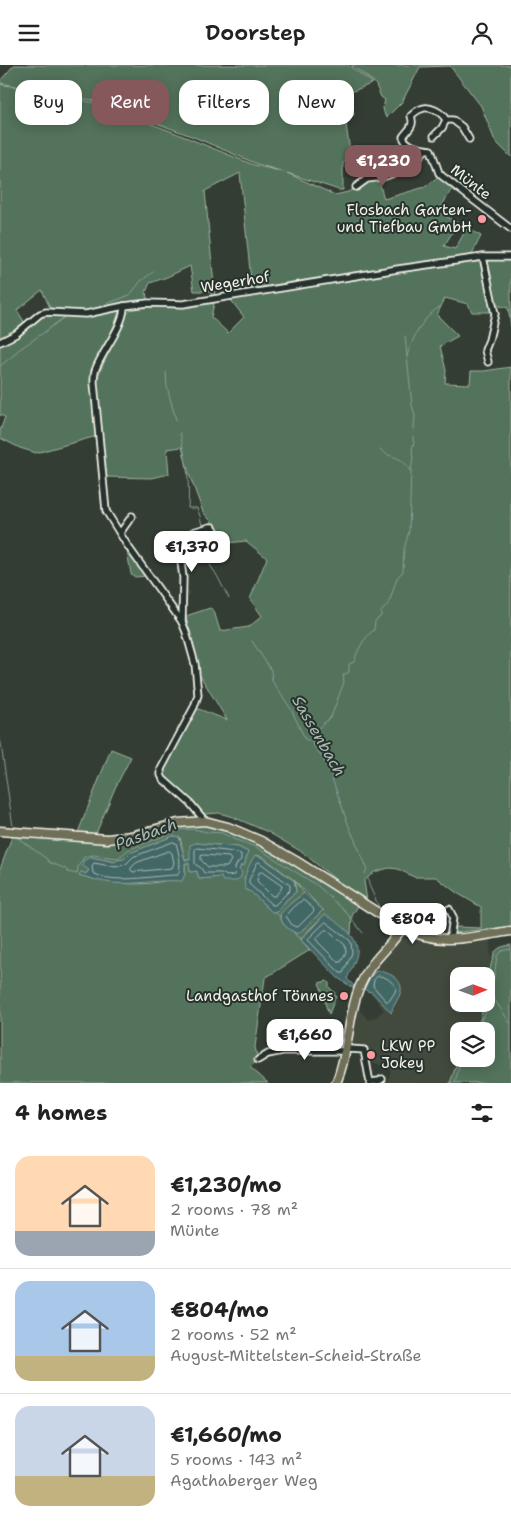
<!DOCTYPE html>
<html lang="en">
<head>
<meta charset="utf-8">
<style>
  :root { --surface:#fff; --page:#f2f2f2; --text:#222; --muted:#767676; --line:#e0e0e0; --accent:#85585c }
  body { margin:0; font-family:"Shantell Sans",sans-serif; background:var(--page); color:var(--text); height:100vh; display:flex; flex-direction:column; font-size:19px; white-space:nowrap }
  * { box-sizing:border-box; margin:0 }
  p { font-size:16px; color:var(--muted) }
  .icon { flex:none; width:28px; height:28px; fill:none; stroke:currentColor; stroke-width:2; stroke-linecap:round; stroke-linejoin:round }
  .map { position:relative; height:1018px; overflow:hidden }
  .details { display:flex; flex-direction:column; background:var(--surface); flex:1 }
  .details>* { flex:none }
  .hud { position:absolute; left:15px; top:15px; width:481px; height:45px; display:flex; gap:10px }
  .needle { width:32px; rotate:89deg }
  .buttons { position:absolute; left:450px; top:902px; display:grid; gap:10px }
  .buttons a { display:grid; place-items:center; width:45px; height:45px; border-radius:10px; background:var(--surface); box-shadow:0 2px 12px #0003; font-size:25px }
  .price { position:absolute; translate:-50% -42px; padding:0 11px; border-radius:10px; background:#fff; color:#222; font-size:16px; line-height:32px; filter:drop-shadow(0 1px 2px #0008) }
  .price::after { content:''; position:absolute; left:50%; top:30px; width:15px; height:11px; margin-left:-8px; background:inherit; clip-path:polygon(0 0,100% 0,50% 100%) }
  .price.on { background:var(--accent); color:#fff }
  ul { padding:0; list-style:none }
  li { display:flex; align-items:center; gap:15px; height:125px; padding:0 15px }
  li+li { border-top:1px solid var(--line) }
  li span { display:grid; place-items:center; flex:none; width:140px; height:100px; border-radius:15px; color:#555 }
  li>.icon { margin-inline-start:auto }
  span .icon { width:60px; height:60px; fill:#fffc; stroke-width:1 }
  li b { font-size:21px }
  h2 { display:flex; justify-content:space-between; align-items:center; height:60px; padding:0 15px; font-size:21px }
  .tag { padding:0 18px; border-radius:15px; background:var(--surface); box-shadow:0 2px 12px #0003; font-size:18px; line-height:45px }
  .tag.on { background:var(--accent); color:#fff }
  header { display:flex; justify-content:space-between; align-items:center; height:65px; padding:0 15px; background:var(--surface); font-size:22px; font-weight:600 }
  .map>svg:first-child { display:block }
  .built { fill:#42493c }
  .green { fill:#52735c; stroke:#a3b2a2; fill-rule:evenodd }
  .water { fill:#426766; stroke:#899e9a }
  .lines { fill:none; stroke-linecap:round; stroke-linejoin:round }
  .shore { stroke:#adbab4; stroke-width:1 }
  .stream { stroke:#899e9a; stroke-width:1 }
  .minor-casing { stroke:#f4f1e8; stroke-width:9 }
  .major-casing { stroke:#f4f1e8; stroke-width:11 }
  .minor { stroke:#26332d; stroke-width:5.5 }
  .major { stroke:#706f59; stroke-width:8 }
  .poi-dot { fill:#ff9aa2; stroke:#26332d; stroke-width:2 }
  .labels { text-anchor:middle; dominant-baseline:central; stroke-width:4; stroke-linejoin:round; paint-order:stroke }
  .street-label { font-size:15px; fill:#f4f1e8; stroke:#26332d }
  .poi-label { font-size:15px; fill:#f4f1e8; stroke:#26332d; text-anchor:end }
  .water-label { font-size:16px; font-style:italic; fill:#adbab4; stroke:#26332d }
</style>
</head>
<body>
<header><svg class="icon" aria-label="menu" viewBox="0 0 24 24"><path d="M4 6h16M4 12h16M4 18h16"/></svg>Doorstep<svg class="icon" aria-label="person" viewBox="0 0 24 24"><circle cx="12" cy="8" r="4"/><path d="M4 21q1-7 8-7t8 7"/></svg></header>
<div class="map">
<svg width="511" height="1018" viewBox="0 0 511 1018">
  <rect width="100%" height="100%" fill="#333d34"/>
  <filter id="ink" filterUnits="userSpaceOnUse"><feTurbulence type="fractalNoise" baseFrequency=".02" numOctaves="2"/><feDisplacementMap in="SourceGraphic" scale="10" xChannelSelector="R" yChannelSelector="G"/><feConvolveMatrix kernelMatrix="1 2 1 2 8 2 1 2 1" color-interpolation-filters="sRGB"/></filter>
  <g filter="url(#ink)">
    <!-- built -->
    <path class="built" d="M 403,873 L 430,878 L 457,880 L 490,875 L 491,899 L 486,932 L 486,911 L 459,911 L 459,939 L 484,939 L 480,955 L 472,966 L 459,966 L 459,992 L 450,1018 L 387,1018 L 391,1005 L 368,995 L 363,982 L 350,980 L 357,941 L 368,955 L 377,951 L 384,945 L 364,920 L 370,909 L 383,891 Z"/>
    <!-- green -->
    <g class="green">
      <path d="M 14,0 L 348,0 L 373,18 L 346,29 L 354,50 L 345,53 L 351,93 L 343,98 L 343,125 L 339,125 L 287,108 L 335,130 L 348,127 L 368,116 L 378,113 L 384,134 L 425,122 L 439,111 L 454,121 L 438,147 L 458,158 L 444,181 L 455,184 L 467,163 L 481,171 L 470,193 L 252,225 L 240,108 L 205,126 L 215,231 L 213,232 L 209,226 L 194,226 L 190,201 L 167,212 L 150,218 L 146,227 L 148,238 L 168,239 L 215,234 L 211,252 L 228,268 L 244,252 L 230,234 L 391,207 L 479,195 L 511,194 L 511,261 L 508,243 L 496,240 L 495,247 L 472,247 L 468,239 L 445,233 L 437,250 L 458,271 L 440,281 L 446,305 L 445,318 L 470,319 L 471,306 L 484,306 L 511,302 L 511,862 L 466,866 L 452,869 L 454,862 L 481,863 L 481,842 L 457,828 L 436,812 L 414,812 L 398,804 L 389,803 L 374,807 L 364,816 L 367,836 L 342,820 L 302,787 L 268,767 L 233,752 L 219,748 L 204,749 L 166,714 L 164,703 L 196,643 L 227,655 L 198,607 L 186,551 L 210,543 L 214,546 L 220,566 L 249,562 L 262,551 L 250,534 L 267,493 L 246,476 L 227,478 L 220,466 L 203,447 L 189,409 L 182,382 L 167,384 L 169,409 L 152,413 L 105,412 L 96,315 L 126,250 L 134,241 L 90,246 L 72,246 L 50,243 L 42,225 L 17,245 L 26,260 L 0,276 L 0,19 L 96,38 L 173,67 L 254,100 L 284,107 L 257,99 L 194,72 L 96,36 L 0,18 L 0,16 Z"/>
      <path d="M 351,0 L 511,0 L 511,92 L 495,76 L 481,41 L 450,1 L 420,2 L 402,37 L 387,52 L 385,51 L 383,43 L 385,35 L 381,32 L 375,18 Z"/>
      <path d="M 115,243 L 119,247 L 107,279 L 95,301 L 97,371 L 36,388 L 20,383 L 0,373 L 0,366 L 5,352 L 0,350 L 0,279 L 45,249 L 82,250 Z"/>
      <path d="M 126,480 L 147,511 L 135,512 L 131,509 Z"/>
      <path d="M 111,684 L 131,692 L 115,723 L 95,771 L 77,770 Z"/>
      <path d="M 190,759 C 233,760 265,780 300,802 C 319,814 339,827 359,839 L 352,851 L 351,869 L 325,849 L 301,873 L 301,875 L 310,885 L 265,913 L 255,982 L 258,995 L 250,1002 L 268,1018 L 0,1018 L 0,804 L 13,769 L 96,776 ZM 173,771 L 180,772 L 185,795 L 190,795 L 196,778 L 238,782 L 248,787 L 244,801 L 241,800 L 239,805 L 221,812 L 199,814 L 197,806 L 190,807 L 190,798 L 185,798 L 185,809 C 152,824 112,820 79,810 L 81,807 L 86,809 L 89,804 L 91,792 L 115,797 L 117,795 L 124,795 L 130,788 ZM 256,790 L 263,792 L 295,816 L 296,827 L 287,834 L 277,847 L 272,847 L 251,827 L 244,814 ZM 295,816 L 324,846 L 323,845 L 298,869 C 289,865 281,860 280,850 L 290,839 L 304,828 Z"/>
      <path d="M 511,880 L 511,1018 L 450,1018 L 459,992 L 459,994 L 486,994 L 486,966 L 472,966 L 480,955 L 484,939 L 486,939 C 486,928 490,895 496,886 C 500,881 506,881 511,880 Z"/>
      <path d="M 327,916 L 329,918 L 329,922 L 335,928 L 334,930 L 336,931 L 329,949 C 324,939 324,928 319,918 Z"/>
    </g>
    <!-- water -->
    <g class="water">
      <path d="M 173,771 L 179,772 L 185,795 L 190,795 L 190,780 L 196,778 L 238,782 L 248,787 L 244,801 L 241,800 L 239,805 L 242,807 L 241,812 L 236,816 L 223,816 L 221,812 L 199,814 L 197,806 L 190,807 L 189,798 L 185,798 L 185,809 L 182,816 C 159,814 136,820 113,818 C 101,817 90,813 79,810 L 81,807 L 86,809 L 89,805 L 83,801 L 83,796 L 91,792 L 115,797 L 117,795 L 124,794 L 130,788 Z"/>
      <path d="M 255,790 L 263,793 L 294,816 L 296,827 L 287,834 L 277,847 L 272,847 L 251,827 L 246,825 C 241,814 249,800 255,790 Z"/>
      <path d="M 304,828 L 323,845 L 298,869 C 289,865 281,860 280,849 L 290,839 Z"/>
      <path d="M 325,849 C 338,858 359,870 357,888 C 356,896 350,906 347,914 L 354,921 L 353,923 L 338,913 L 301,875 Z"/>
      <path d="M 376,906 C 386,906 403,913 401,926 C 399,934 393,940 391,948 L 372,927 L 367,926 L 364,924 L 370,912 Z"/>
    </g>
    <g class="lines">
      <!-- shore -->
      <g class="shore">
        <path d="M 173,777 L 176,778 C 179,789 182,801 178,810 C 154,810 114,820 93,808 L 92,801 L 94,798 L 116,802 L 126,799 L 133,792 Z"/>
        <path d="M 197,783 L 227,786 L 241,789 L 241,795 C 235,799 235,803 234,810 L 227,811 L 221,808 L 204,808 L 201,803 L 195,799 L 195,785 Z"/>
        <path d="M 169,786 L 172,788 L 174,798 L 172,803 L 133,807 L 131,805 L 131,803 L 136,798 Z"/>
        <path d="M 204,790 L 229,792 L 231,795 L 227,802 L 208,802 L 201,795 L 201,791 Z"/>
        <path d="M 259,797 L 290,820 L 290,825 L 275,840 L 272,840 L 249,819 L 249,815 L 257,798 Z"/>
        <path d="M 262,807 L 282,821 L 281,824 L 275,831 L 272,831 L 257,816 L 259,808 Z"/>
        <path d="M 303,835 L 313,843 L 314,846 L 298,862 L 296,862 L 292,860 L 286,851 L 294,842 Z"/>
        <path d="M 326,857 L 347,873 L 351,877 L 352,888 L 343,908 L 340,908 L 308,875 L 309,873 Z"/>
        <path d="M 325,865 L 328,865 L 345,880 L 346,887 L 341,897 L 338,897 L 317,876 L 317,873 Z"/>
        <path d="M 378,911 C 386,911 392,916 396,923 L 395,927 L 389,936 L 386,936 L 373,921 L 374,915 Z"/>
      </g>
      <!-- stream -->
      <g class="stream">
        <path d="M 69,245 L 85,246 L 93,244 L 130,230 L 141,216 L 153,207"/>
        <path d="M 407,291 C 413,272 423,251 441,241"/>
        <path d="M 0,301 L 14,290 L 17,286 L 43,268 L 66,251"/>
        <path d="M 166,307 L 167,322 L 176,355"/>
        <path d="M 180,368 C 186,395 190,415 188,443 L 197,443 L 200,451 L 202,461 L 199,463"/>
        <path d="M 380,384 C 391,396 400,387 410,406"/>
        <path d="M 194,472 L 199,486 L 203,488"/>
        <path d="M 210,500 C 218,510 222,522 229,533"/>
        <path d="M 252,576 L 271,605 L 272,616 L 291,644 L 305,674 L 311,676 L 328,702 L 348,759 L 367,803 L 365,809"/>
        <path d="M 0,672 L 13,762"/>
        <path d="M 314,681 L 316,665 L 331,652 L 344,617 L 343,610 L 349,607 L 349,599 L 354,597 C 357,586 364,572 374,565 L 375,556 L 381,551 L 381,547 L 389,538 L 397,513 L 403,506 L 404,484 L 409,466 L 411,405 L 413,393 L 412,384 L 414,378 L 413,375 L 415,351 L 412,340 L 405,271"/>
        <path d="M 15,771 L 47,794 L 49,797 L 66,804 L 68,807 L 77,809 L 78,802 L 84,792 L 93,790 L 118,793 L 128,785 L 180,765 L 193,764 L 207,767 L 222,768 L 233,774 L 256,782 L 318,821 L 345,846 L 363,868"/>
        <path d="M 368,813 L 369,820 L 379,842"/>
        <path d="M 275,847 L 281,853"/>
        <path d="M 294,867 L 296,871 L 302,874"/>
        <path d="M 491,929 L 510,958"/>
        <path d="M 474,966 L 485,949 L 494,913 L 497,891 L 501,886 L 511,884"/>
        <path d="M 455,1018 L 461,994"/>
      </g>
      <!-- minor casing -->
      <g class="minor-casing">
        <g id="minor">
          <path d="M 446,55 L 453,55 L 462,62 L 469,74"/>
          <path d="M 434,71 L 442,63 L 446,55 C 442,47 429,40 421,44 C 417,45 414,48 411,51 C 415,62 408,64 403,72 C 407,82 420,84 431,85 L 439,108 L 442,111 L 511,164"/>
          <path d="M 356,122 L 367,114 L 383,112 L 402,105 L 417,94 L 425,85"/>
          <path d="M 483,192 L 495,249 L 489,275 L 485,285 L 488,297"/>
          <path d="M 124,241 C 124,262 101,287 95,306 C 94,310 94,315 94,318 L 106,446 L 127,480 L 182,557 L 186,567 L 195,599 L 198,630 L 194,642 L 161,704 L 161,710 L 163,714 L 190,738 L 205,756"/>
          <path d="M 0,277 L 16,269 L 40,249 L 46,247 L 86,249 L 124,241 L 148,238 L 183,239 L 398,204 L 483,192 L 511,192"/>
          <path d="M 120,468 L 132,451"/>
          <path d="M 182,557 L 183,513 L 181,497 L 182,489 L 193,467 L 210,462 L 213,462 L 221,475"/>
          <path d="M 449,844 L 453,852 L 450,874"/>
          <path d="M 258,995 L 268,989 L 283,986 L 341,986 L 350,984 L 364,985 L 370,1018"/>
          <path d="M 370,1017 L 379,1016 L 382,1014"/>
        </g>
      </g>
      <!-- major casing -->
      <g class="major-casing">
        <g id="major">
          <path d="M 0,766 L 108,774 L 131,771 L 178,758 L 205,756 L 228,762 L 261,776 L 296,796 L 402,863 C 442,882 469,872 511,866"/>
          <path d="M 336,1018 C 349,988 347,954 359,923 C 363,914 368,904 375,896 C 384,885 395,875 402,863"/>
        </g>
      </g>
      <!-- minor -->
      <use href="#minor" class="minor"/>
      <!-- major -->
      <use href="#major" class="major"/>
    </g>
  </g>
  <!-- markers -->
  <g class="poi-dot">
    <circle cx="482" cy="154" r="5"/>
    <circle cx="344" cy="931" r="5"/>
    <circle cx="371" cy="990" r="5"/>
  </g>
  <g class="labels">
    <!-- street labels -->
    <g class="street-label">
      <text transform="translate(471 117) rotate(38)">Münte</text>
      <text transform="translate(235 217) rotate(-9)">Wegerhof</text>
    </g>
    <!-- poi labels -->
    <g class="poi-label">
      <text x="472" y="145">Flosbach Garten-<tspan x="472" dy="17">und Tiefbau GmbH</tspan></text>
      <text x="334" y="931">Landgasthof Tönnes</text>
      <text x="381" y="981" text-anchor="start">LKW PP<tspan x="381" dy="17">Jokey</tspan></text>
    </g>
    <!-- water labels -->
    <g class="water-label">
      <text transform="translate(319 671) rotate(60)">Sassenbach</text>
      <text transform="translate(146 769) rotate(-20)">Pasbach</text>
    </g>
  </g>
</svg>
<div class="buttons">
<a><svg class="needle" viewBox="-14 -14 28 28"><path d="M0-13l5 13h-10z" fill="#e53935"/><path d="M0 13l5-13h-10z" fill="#767676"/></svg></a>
<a><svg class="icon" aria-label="layers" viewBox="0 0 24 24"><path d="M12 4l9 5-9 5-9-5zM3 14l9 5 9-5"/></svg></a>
</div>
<b class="price on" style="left:383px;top:122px">€1,230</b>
<b class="price" style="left:192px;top:508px">€1,370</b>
<b class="price" style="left:413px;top:880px">€804</b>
<b class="price" style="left:305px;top:996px">€1,660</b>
<div class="hud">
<a class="tag">Buy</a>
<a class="tag on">Rent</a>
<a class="tag">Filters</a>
<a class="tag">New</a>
</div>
</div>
<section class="details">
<h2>4 homes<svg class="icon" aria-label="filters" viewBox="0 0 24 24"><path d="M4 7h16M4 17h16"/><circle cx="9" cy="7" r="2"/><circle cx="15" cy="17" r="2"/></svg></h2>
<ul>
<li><span style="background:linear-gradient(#ffd9b3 75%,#9aa5b1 0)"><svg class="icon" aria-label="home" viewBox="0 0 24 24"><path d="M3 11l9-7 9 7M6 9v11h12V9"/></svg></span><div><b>€1,230/mo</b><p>2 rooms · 78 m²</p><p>Münte</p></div></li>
<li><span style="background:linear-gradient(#a9c7e8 75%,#c2b280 0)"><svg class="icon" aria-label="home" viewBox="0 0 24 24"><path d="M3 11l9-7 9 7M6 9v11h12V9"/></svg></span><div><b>€804/mo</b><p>2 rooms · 52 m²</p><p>August-Mittelsten-Scheid-Straße</p></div></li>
<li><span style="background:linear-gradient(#c9d6e8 70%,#c2b280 0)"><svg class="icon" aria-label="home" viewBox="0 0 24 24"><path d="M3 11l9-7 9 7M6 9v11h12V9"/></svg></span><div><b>€1,660/mo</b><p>5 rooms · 143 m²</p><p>Agathaberger Weg</p></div></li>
</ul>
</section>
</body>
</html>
